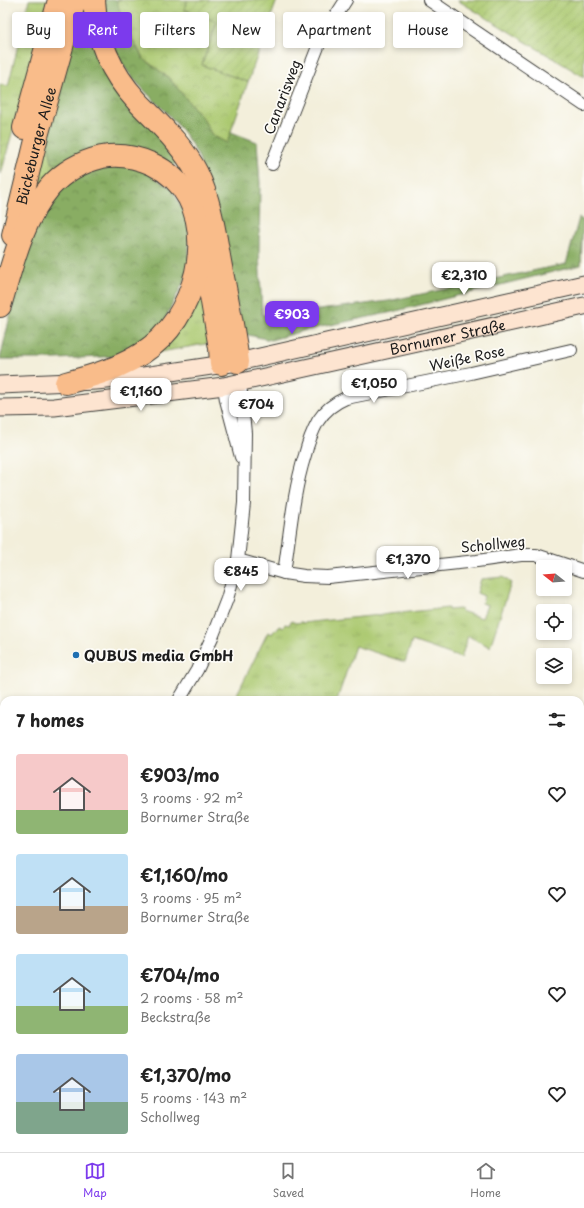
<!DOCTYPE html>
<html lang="en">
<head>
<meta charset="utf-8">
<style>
  :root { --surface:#fff; --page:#f2f2f2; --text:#222; --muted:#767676; --line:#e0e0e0; --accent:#7c3aed }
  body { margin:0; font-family:"Playpen Sans",sans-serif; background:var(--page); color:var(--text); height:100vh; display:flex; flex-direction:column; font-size:15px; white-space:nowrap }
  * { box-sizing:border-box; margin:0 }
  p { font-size:13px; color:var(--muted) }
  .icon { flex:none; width:22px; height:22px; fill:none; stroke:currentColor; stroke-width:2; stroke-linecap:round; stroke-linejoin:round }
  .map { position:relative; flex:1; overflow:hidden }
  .panel { position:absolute; left:0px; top:696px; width:584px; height:456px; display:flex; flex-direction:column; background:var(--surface); border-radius:12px 12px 0 0; box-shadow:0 2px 6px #0003 }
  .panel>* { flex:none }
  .hud { position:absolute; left:12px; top:12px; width:560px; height:36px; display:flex; gap:8px }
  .needle { width:26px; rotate:287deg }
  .tools { position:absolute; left:536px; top:560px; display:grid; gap:8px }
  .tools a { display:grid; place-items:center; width:36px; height:36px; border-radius:4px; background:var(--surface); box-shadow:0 2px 6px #0003; font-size:20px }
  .price { position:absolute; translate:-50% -34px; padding:0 9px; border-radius:8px; background:#fff; color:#222; font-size:13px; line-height:26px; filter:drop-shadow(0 1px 2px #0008) }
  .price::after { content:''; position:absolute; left:50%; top:24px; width:12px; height:9px; margin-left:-6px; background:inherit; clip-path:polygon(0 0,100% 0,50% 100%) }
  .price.selected { background:var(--accent); color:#fff }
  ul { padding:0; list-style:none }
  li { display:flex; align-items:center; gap:12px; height:100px; padding:0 16px }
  li span { display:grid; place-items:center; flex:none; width:112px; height:80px; border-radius:4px; color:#555 }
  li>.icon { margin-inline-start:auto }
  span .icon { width:48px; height:48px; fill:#fffc; stroke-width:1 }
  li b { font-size:17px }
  h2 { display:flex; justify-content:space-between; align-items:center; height:48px; padding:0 16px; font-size:17px }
  .pill { padding:0 14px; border-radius:4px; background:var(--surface); box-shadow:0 2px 6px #0003; font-size:14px; line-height:36px }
  .pill.selected { background:var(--accent); color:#fff }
  .tabs { display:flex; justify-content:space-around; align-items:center; height:56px; border-top:1px solid var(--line); background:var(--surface); font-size:11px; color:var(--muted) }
  .tabs a { display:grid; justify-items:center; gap:2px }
  .tabs .selected { color:var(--accent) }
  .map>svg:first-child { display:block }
  .grass { fill:url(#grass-tufts); stroke:#647246 }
  .forest { fill:url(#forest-crowns); stroke:#526440 }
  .park { fill:url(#park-crowns); stroke:#647246 }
  .garden { fill:url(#garden-furrows); stroke:#647246 }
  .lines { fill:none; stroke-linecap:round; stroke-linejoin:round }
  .street-casing { stroke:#3c3c39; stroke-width:14 }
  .secondary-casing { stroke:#3c3c39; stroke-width:19 }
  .highway-casing { stroke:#3c3c39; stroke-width:24 }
  .street { stroke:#fff; stroke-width:12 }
  .secondary { stroke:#fde4d0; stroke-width:17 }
  .highway { stroke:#f9bc8a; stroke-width:22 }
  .poi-dot { fill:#1f6fb2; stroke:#fdfcf7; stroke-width:1.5 }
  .labels { text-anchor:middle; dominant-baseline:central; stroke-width:3.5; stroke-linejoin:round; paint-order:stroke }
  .street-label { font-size:14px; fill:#1c1c1c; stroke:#fdfcf7 }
  .poi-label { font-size:14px; font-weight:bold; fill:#1c1c1c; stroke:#fdfcf7; text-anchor:start }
</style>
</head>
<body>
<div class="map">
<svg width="584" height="1152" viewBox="0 0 584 1152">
  <defs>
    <pattern id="grass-tufts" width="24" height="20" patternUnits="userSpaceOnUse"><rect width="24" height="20" fill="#acc971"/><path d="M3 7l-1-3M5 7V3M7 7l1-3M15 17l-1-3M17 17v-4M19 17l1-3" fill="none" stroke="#93ac61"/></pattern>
    <pattern id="forest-crowns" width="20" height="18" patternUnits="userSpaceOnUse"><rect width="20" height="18" fill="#89ad63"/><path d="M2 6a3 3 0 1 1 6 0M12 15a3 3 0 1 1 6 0" fill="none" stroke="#6f8c51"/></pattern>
    <pattern id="park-crowns" width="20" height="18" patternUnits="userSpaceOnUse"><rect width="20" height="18" fill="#acc971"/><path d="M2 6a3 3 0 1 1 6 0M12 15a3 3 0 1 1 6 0" fill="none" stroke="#93ac61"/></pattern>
    <pattern id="garden-furrows" width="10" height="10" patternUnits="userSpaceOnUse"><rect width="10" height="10" fill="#acc971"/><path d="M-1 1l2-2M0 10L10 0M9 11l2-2" fill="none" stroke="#93ac61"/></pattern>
  </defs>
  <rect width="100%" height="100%" fill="#fdfcf7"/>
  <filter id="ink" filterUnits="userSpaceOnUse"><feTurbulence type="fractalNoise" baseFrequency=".025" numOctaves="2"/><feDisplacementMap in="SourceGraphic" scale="8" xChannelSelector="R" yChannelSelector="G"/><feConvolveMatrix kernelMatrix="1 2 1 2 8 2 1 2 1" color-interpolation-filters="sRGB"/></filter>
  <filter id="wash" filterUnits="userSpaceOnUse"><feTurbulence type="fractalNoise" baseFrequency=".012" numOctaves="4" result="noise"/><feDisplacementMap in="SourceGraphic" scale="16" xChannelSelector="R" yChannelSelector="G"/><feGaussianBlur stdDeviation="0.9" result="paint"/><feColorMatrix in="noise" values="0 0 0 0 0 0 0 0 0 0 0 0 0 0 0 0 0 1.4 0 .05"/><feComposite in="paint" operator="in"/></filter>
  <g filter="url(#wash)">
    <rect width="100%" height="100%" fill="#f3efdb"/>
    <!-- grass -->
    <g class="grass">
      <path d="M 29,0 L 48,0 L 1,174 L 0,174 L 0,84 L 8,86 Z"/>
      <path d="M 46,130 L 64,165 L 29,209 Z"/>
      <path d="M 201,280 L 211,343 L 149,354 Z"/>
      <path d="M 503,577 L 511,583 L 490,647 L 468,636 L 461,658 L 412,641 L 405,662 L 355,646 L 337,700 L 234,700 L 268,632 L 272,634 L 275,629 L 277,630 L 279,626 L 283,628 L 285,624 L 289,625 L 291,621 L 296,623 L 302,622 L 302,623 L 448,608 L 448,610 L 460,609 L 461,611 L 482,618 L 487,605 L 482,603 L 484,596 L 477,593 L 481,579 Z"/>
      <path d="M 4,1046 L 4,1148 L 8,1148 L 0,1149 L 0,1053 Z"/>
    </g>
    <!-- forest -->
    <g class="forest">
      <path d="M 103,0 L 122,0 L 123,24 L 144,59 L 169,78 L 204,120 L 212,135 L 227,143 L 231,132 L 257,142 L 260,183 L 259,251 L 262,315 L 304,312 L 388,301 L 566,264 L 579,218 L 583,220 L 581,265 L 388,313 L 306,330 L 271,340 L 244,334 L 199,158 C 190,140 178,124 164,110 C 145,91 123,72 113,45 C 108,31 106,15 103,0 Z"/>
      <path d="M 93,33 L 179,160 L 170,168 L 64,165 L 52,163 L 46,130 L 70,43 Z"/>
      <path d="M 137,166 L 172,189 L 189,223 L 189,271 L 162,325 L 124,356 L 56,359 L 0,359 L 20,273 L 30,236 L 55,193 L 93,167 Z"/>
      <path d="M 0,720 L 4,721 L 4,787 L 0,803 Z"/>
    </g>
    <!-- park -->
    <path class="park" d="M 117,0 L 187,0 L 184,10 L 217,21 L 202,65 L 248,82 L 227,143 L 212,135 L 204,120 L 169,78 L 144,59 L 122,21 Z"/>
    <!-- garden -->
    <g class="garden">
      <path d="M 187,0 L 277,0 L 248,82 L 202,65 L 217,22 L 184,9 Z"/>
      <path d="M 457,0 L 584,0 L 584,77 Z"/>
    </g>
  </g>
  <g filter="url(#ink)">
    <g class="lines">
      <!-- street casing -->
      <g class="street-casing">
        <g id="street">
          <path d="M 429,0 L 584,105"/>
          <path d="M 272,164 L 321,39 L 346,0"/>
          <path d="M 224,386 L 226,400 L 241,457"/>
          <path d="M 238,560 L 284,573 L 304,576 L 328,577 L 477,561 L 521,555 L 536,555 L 584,571"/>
          <path d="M 284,573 C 290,534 293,493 305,455 C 308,443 312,432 318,421 C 325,410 334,403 346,398 L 471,373 L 571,350"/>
          <path d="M 179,700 L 197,670 L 213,635 L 227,599 L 238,560 L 244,503 L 245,433 L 240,383"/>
          <path d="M 580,940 L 584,931"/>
          <path d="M 0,968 L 4,962"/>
          <path d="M 580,1053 L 584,1055"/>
          <path d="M 113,1152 L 152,1148"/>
        </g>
      </g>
      <!-- secondary casing -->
      <g class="secondary-casing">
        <g id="secondary">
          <path d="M 0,385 L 96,381 L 137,377 L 238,362 L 584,284"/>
          <path id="s1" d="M 0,408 L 54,407 L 224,386 L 584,306"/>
        </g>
      </g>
      <!-- highway casing -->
      <g class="highway-casing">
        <g id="highway">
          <path d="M 94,0 C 96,38 111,73 137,101 C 159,124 182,144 197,173 C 211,202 215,235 221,267 C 227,298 234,330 238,362"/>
          <path d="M 24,128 L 59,0"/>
          <path id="s2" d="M 13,235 L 37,136 L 75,0"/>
          <path d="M 207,273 L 220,348 L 221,364"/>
          <path d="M 0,306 C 12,265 22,220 50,187 C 64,171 81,162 102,157 C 119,154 136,157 152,164 C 221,196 206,293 161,338 C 135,364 100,374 66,383"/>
        </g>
      </g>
      <!-- street -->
      <use href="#street" class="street"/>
      <!-- secondary -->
      <use href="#secondary" class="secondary"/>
      <!-- highway -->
      <use href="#highway" class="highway"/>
    </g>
  </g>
  <!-- markers -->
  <circle class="poi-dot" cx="76" cy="655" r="4"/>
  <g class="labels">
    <!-- street labels -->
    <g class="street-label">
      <text transform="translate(282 97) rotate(-69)">Canarisweg</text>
      <text stroke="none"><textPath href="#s2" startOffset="92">Bückeburger Allee</textPath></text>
      <text stroke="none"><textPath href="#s1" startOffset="454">Bornumer Straße</textPath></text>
      <text transform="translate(467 358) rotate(-12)">Weiße Rose</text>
      <text transform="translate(493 544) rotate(-6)">Schollweg</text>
    </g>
    <!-- poi labels -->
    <g class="poi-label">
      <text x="84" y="655">QUBUS media GmbH</text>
    </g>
  </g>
</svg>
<div class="tools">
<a><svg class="needle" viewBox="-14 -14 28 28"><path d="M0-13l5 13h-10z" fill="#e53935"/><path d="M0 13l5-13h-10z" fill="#767676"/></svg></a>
<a><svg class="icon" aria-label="locate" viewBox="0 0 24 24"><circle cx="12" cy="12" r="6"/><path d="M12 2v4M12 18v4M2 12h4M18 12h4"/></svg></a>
<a><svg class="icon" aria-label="layers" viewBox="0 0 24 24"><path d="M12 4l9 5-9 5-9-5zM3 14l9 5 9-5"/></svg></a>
</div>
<b class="price" style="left:464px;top:296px">€2,310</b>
<b class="price selected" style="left:292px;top:335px">€903</b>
<b class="price" style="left:374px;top:404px">€1,050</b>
<b class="price" style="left:141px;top:412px">€1,160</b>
<b class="price" style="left:256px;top:425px">€704</b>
<b class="price" style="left:408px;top:580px">€1,370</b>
<b class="price" style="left:241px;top:592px">€845</b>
<div class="hud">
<a class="pill">Buy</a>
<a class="pill selected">Rent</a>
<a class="pill">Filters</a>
<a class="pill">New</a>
<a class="pill">Apartment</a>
<a class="pill">House</a>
</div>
<section class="panel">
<h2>7 homes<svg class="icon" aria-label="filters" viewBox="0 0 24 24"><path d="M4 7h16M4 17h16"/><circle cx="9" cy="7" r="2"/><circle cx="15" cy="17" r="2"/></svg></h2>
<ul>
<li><span style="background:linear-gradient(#f6c9c9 70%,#8fb573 0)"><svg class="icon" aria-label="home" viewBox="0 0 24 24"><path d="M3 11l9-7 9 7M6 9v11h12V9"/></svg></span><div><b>€903/mo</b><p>3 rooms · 92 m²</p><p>Bornumer Straße</p></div><svg class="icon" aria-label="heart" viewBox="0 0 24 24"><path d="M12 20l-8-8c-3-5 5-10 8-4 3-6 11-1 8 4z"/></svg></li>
<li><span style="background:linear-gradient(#bfe0f5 65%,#b9a48a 0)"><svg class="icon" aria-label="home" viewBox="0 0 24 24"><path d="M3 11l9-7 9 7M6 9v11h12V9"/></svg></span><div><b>€1,160/mo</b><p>3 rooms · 95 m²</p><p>Bornumer Straße</p></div><svg class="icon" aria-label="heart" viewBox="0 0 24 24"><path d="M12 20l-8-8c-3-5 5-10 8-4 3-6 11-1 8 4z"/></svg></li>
<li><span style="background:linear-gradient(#bfe0f5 65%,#8fb573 0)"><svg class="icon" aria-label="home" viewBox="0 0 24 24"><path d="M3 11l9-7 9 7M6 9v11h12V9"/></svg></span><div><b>€704/mo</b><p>2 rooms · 58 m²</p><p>Beckstraße</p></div><svg class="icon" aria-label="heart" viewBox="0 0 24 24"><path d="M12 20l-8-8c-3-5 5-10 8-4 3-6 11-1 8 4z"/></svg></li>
<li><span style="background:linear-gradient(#a9c7e8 60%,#7fa58c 0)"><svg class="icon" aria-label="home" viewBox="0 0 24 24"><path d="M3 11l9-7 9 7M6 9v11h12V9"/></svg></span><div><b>€1,370/mo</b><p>5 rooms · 143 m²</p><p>Schollweg</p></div><svg class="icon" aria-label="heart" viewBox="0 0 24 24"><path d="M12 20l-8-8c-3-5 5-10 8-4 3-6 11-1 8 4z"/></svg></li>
</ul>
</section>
</div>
<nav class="tabs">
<a class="selected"><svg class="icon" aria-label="map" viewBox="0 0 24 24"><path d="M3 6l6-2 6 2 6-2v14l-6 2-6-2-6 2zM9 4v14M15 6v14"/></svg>Map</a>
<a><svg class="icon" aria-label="saved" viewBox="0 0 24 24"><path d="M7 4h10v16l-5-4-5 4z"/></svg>Saved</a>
<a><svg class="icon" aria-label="home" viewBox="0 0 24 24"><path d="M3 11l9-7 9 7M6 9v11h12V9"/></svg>Home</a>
</nav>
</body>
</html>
